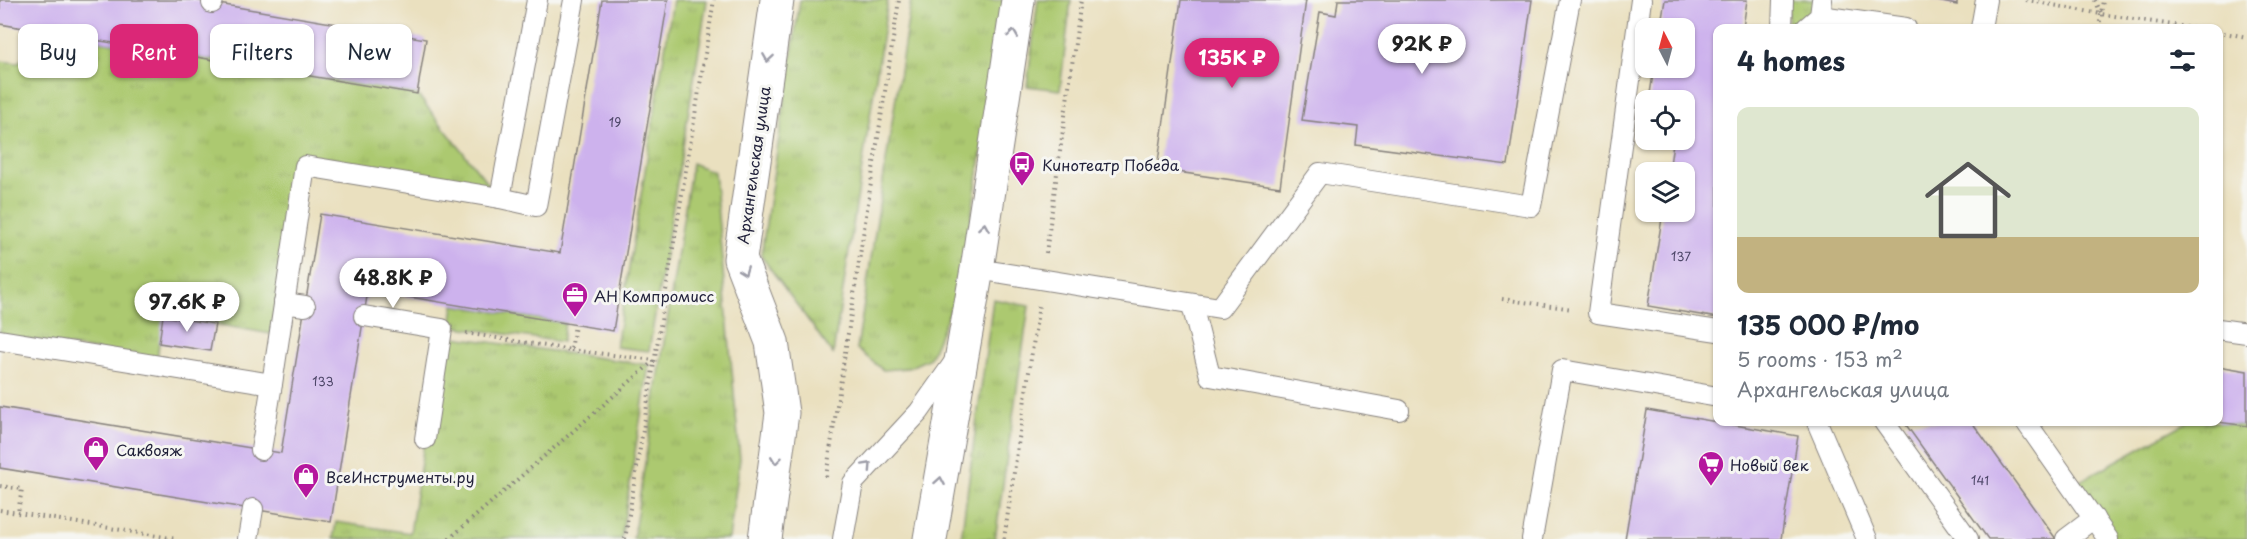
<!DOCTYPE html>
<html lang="en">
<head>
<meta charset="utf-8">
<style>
  :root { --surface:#fff; --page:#f6f6f7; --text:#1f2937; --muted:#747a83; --line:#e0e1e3; --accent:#db2777 }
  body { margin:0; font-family:"Playpen Sans",sans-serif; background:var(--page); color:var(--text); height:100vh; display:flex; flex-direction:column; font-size:22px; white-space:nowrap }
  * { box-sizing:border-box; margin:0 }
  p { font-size:20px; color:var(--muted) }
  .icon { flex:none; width:33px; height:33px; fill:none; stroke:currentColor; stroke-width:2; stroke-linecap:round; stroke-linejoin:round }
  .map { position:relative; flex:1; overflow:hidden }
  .panel { position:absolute; left:1713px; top:24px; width:510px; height:402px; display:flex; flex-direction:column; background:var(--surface); border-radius:12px; box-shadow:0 2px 4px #0004 }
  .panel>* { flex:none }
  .guide { position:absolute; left:18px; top:24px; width:570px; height:54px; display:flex; gap:12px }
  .needle { width:39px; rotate:354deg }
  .controls { position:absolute; left:1635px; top:18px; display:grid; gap:12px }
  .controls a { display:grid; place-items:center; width:60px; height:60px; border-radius:12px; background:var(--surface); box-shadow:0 2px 4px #0004; font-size:30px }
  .price { position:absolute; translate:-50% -51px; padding:0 14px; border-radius:21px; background:#fff; color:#222; font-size:20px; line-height:39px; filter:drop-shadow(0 2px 3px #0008) }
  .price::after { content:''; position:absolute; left:50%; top:36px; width:18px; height:14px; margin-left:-9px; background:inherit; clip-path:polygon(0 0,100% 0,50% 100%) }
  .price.on { background:var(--accent); color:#fff }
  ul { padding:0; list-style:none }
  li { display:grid; align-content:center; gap:12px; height:318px; padding:0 24px }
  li+li { border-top:2px solid var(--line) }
  li span { display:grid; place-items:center; height:186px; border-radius:12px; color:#555 }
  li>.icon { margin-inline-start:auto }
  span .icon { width:108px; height:108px; fill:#fffc; stroke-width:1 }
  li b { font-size:26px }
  h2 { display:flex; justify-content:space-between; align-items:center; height:72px; padding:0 24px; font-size:26px }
  .tag { padding:0 21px; border-radius:12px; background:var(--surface); box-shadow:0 2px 4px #0004; font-size:21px; line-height:54px }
  .tag.on { background:var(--accent); color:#fff }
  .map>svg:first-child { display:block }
  .grass { fill:url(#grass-tufts); stroke:#677656; stroke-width:1.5 }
  .building { fill:#cdb2ed }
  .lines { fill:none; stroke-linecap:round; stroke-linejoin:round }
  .service-casing { stroke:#86817d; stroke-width:22 }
  .primary-casing { stroke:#86817d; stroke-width:35 }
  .path { stroke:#86817d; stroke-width:4; stroke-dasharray:1.5 4.5; stroke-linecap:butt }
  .service { stroke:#fff; stroke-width:20 }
  .primary { stroke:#fff; stroke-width:33 }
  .oneway { stroke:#9c9ca7 }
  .labels { text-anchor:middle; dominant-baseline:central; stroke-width:6; stroke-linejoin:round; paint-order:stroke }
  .number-label { font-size:12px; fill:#4d4668 }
  .poi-label { font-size:15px; fill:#22223b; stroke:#f6f6f2; text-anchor:start }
  .street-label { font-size:15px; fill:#22223b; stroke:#f6f6f2 }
</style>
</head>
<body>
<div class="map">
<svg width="2247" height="539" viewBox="0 0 2247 539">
  <defs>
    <pattern id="grass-tufts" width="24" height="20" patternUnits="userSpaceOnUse" patternTransform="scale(1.5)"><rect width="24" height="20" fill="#acc970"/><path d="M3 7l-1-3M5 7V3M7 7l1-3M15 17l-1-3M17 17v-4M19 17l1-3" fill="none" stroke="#94ac62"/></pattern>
  </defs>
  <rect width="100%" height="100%" fill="#f6f6f2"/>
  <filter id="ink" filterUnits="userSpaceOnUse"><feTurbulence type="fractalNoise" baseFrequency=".0167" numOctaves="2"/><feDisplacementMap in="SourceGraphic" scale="12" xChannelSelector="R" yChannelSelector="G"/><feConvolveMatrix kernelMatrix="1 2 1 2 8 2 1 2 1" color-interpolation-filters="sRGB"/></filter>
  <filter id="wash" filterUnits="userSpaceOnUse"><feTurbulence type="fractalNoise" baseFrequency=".008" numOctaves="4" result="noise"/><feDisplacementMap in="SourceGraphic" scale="24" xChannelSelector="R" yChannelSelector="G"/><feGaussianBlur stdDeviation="1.35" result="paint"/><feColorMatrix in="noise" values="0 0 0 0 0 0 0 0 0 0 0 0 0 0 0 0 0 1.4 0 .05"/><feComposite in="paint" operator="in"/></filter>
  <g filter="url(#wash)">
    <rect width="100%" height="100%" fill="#eae0bf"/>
    <!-- grass -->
    <g class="grass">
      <path d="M 673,0 L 707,0 L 649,351 L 616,347 Z"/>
      <path d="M 800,0 L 888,0 L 833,354 L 761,256 Z"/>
      <path d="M 911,0 L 1006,0 L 960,286 L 930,358 L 908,368 L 883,370 L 857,349 Z"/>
      <path d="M 1038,0 L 1071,0 L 1060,90 L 1027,86 Z"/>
      <path d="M 1789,0 L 1816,0 L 1815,17 L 1797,28 L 1788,28 Z"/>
      <path d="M 47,32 L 417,94 L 494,191 L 301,160 L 271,334 L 215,324 L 159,343 L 157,360 L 0,335 L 0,61 L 18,63 Z"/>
      <path d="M 692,163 L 714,172 L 740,459 L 729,539 L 633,539 Z"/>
      <path d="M 993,299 L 1029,306 L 995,539 L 961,539 Z"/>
      <path d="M 454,305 L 565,323 L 562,342 L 451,326 Z"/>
      <path d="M 441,335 L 649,365 L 621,539 L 333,539 L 336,522 L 410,533 Z"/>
      <path d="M 2187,422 L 2215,422 L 2247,426 L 2247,539 L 2108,539 L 2071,486 Z"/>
    </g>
    <g id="blocks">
      <!-- building -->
      <g class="building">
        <path d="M 0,0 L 195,0 L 426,39 L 417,94 L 0,24 Z"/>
        <path d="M 602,0 L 668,0 L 613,331 L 368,290 L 331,522 L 0,468 L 0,407 L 281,453 L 320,214 L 560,253 Z"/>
        <path d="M 1181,0 L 1306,0 L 1280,187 L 1157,169 Z"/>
        <path d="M 1338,0 L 1532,0 L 1508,165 L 1356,145 L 1358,127 L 1302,120 L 1320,12 L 1336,15 Z"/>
        <path d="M 1665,0 L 1747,0 L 1743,28 L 1718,28 L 1718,318 L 1648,306 L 1663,212 L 1684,212 L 1684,172 L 1669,172 L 1673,143 L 1661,141 L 1684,140 L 1684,100 L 1649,100 L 1654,68 L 1684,68 L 1684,28 L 1660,28 Z"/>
        <path d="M 1932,0 L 1957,0 L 1957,5 Z"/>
        <path d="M 163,316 L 215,324 L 210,351 L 159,343 Z"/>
        <path d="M 2218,366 L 2247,371 L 2247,426 L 2218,422 Z"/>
        <path d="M 1647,410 L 1798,436 L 1781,539 L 1625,539 Z"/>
        <path d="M 1904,422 L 1972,422 L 2056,539 L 1988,539 Z"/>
      </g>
    </g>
  </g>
  <g filter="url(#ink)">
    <use href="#blocks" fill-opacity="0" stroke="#86817d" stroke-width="1.5"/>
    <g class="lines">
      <!-- service casing -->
      <g class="service-casing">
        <g id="service">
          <path d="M 1641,0 L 1598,313 L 1718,331"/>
          <path d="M 212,3 L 213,0"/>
          <path d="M 1820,16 L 1906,28"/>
          <path d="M 1782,28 L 1783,0"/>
          <path d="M 1806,28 L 1820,16 L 1822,0"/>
          <path d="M 1981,28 L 1986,0"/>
          <path d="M 500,198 L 536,206 L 574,0"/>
          <path d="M 977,269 L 1220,308 L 1320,173 L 1531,206 L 1570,0"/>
          <path d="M 284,303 L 305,306"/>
          <path d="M 1192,305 L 1210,376 L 1399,410"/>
          <path d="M 364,316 L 442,329 L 425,439"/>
          <path d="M 2218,329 L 2247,333"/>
          <path d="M 0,340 L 272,384 L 305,166 L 500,198 L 537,0"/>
          <path d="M 1817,422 L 1867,539"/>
          <path d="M 1884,422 L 1968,539"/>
          <path d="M 2026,422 L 2108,539"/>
          <path d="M 261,450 L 272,384"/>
          <path d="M 248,539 L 253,509"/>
          <path d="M 843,539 L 853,483 L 919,412 L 955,361"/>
          <path d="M 1532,539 L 1562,370 L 1718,397"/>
          <path d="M 2066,539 L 2094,518"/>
        </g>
      </g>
      <!-- primary casing -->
      <g class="primary-casing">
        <g id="primary">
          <path d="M 765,539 L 782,413 L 772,342 L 740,259 L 777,0"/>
          <path d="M 930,539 L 977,269 L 1018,0"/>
        </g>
      </g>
      <!-- path -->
      <g class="path">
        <path d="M 2026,0 L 2101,14 L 2193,28"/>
        <path d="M 2095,0 L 2101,13"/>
        <path d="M 2099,28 L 2103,0"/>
        <path d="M 2218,32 L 2247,37"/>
        <path d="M 1046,253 L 1081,0"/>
        <path d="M 1502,299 L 1573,309"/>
        <path d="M 466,333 L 571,350 L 575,325"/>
        <path d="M 571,350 L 654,360"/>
        <path d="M 826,477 L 899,0"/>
        <path d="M 0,486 L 22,489 L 18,512"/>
        <path d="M 0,510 L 176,539"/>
        <path d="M 449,539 L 655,360"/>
        <path d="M 625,539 L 714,0"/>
        <path d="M 1004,539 L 1039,305"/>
      </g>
      <!-- service -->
      <use href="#service" class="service"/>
      <!-- primary -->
      <use href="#primary" class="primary"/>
    </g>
    <!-- one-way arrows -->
    <defs><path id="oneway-chevron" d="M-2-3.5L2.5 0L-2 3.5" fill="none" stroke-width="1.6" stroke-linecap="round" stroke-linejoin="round" transform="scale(1.5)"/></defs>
    <g class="oneway">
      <use href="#oneway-chevron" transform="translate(1013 34) rotate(-82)"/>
      <use href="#oneway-chevron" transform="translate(768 58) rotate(99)"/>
      <use href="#oneway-chevron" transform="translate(984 227) rotate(-81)"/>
      <use href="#oneway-chevron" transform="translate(744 271) rotate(69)"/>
      <use href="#oneway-chevron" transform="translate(776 460) rotate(97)"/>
      <use href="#oneway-chevron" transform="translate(868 466) rotate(-47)"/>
      <use href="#oneway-chevron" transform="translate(940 481) rotate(-80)"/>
    </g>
  </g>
  <!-- icons -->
  <defs>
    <g id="bus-pin" transform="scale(1.35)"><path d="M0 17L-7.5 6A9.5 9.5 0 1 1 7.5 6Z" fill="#b5179e" stroke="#f6f6f2"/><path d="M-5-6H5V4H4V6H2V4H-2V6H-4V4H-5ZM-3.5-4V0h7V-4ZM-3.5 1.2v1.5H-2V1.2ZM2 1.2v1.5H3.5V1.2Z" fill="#fff"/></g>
    <g id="office-pin" transform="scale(1.35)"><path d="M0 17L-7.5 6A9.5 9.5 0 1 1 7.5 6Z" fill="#b5179e" stroke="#f6f6f2"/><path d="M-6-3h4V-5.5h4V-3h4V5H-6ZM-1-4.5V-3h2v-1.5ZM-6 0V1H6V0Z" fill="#fff"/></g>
    <g id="shop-pin" transform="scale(1.35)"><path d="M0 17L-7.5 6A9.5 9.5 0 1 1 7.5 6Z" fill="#b5179e" stroke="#f6f6f2"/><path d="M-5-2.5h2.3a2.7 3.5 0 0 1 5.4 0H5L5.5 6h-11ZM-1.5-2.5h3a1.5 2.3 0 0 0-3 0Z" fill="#fff"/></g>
    <g id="supermarket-pin" transform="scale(1.35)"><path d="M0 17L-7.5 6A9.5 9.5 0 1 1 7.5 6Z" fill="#b5179e" stroke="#f6f6f2"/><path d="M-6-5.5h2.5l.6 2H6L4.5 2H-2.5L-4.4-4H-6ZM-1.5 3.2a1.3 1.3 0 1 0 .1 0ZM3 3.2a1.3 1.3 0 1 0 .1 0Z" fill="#fff"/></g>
  </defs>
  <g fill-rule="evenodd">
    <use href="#bus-pin" x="1022" y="164"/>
    <use href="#office-pin" x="575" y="295"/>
    <use href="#shop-pin" x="96" y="449"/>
    <use href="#supermarket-pin" x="1711" y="464"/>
    <use href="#shop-pin" x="306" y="476"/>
  </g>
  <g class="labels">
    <!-- number labels -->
    <g class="number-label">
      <text x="615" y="122">19</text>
      <text x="1681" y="256">137</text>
      <text x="323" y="381">133</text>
      <text x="1980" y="480">141</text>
    </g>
    <!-- poi labels -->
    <g class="poi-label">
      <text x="1042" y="164">Кинотеатр Победа</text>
      <text x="594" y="295">АН Компромисс</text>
      <text x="116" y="449">Саквояж</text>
      <text x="1730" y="464">Новый век</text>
      <text x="326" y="476">ВсеИнструменты.ру</text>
    </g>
    <!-- street labels -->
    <g class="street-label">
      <text transform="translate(753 165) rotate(-82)">Архангельская улица</text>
    </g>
  </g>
</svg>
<div class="controls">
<a><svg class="needle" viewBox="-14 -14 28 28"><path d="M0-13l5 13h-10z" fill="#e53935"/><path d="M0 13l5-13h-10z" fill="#747a83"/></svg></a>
<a><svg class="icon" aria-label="locate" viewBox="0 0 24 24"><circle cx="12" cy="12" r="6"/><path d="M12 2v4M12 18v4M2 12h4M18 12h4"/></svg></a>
<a><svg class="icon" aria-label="layers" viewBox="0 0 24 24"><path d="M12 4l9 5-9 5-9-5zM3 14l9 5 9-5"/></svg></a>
</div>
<b class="price" style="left:1422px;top:75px">92K ₽</b>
<b class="price on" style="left:1232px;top:89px">135K ₽</b>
<b class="price" style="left:393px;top:309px">48.8K ₽</b>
<b class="price" style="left:187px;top:333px">97.6K ₽</b>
<div class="guide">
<a class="tag">Buy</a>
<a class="tag on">Rent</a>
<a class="tag">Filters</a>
<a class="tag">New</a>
</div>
<section class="panel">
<h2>4 homes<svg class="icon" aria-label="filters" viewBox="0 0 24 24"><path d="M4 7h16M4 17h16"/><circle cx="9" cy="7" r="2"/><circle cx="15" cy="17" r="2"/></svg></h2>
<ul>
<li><span style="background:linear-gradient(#dfe7d0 70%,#c2b280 0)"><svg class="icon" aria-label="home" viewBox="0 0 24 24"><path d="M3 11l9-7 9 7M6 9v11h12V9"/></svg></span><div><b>135 000 ₽/mo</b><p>5 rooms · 153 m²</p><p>Архангельская улица</p></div></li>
</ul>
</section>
</div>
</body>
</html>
